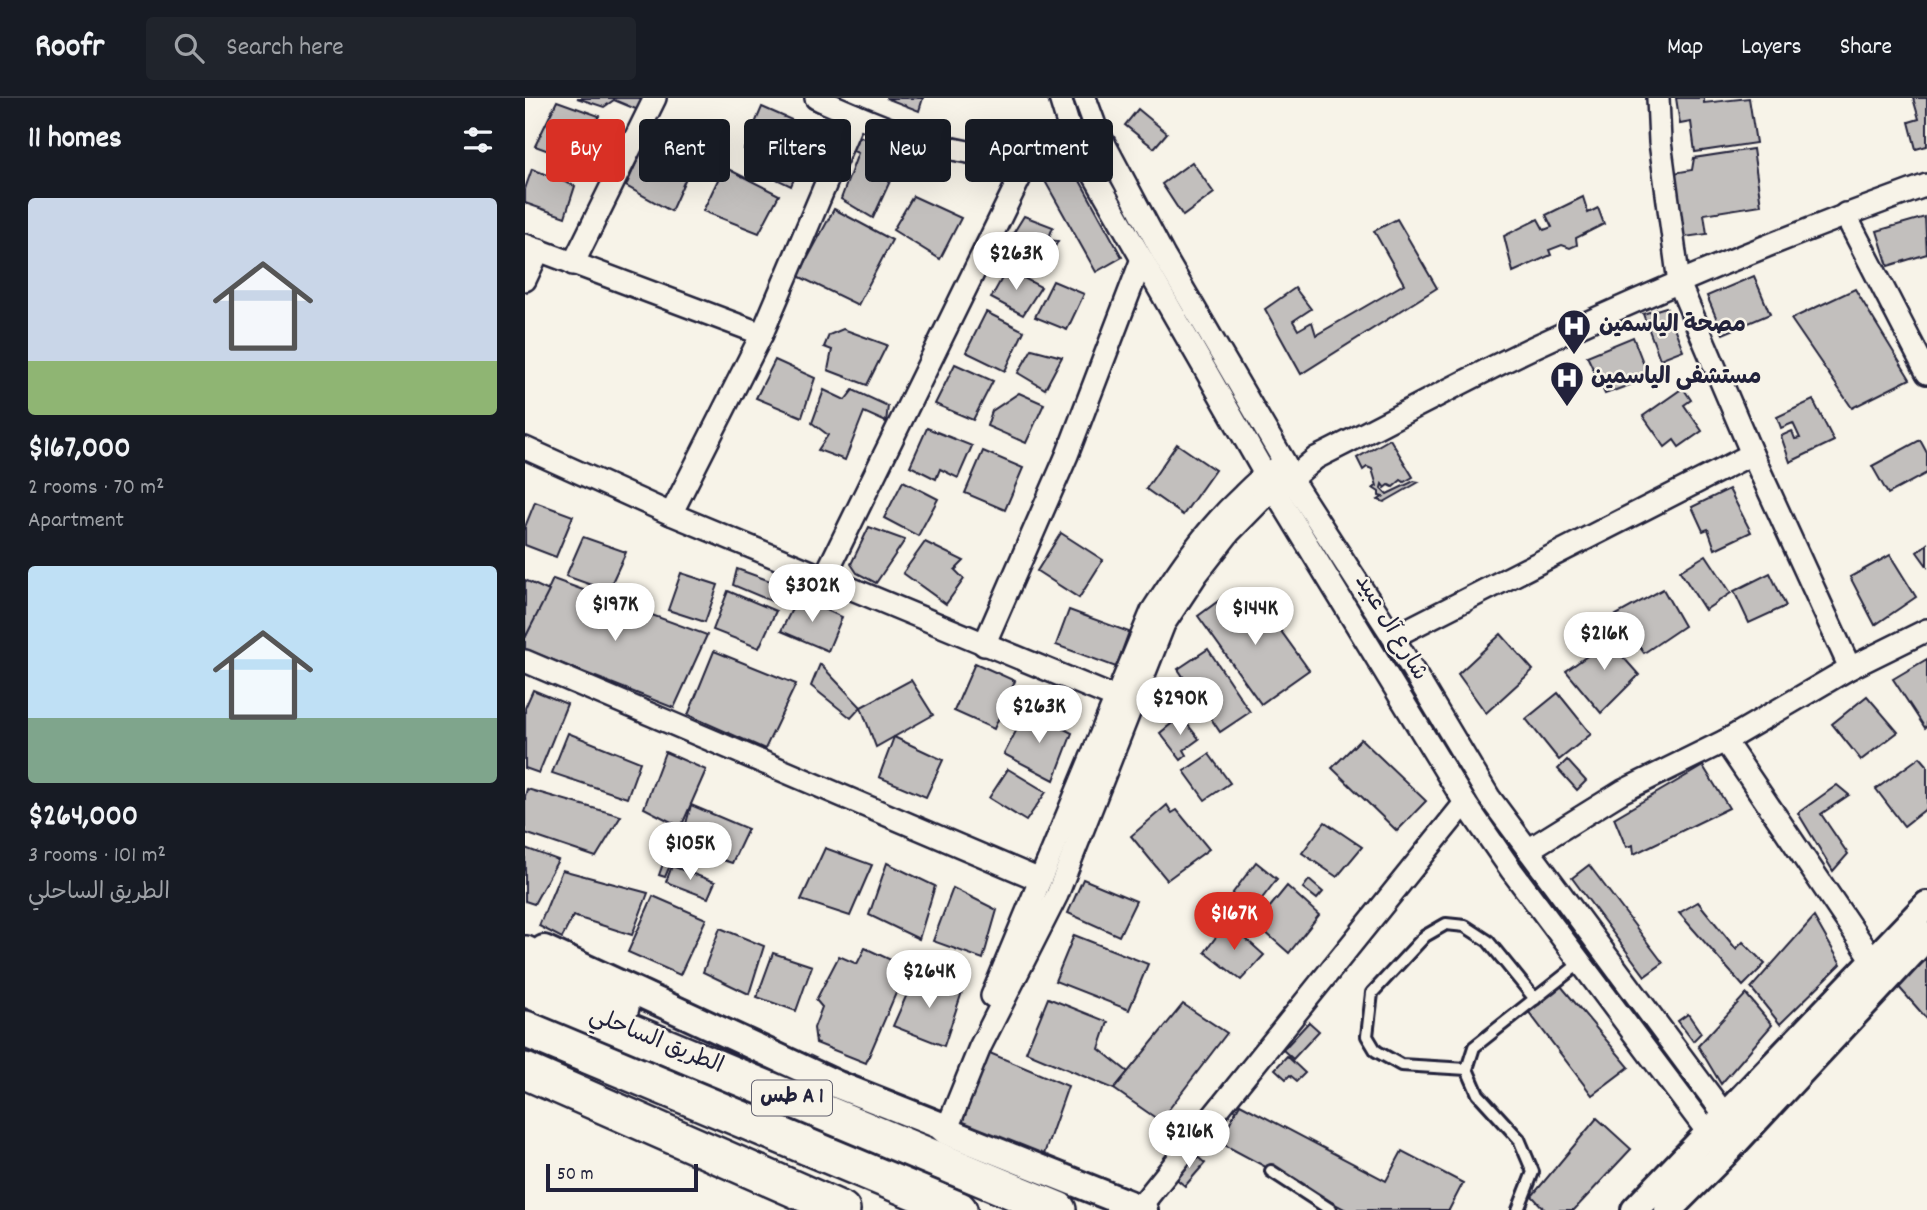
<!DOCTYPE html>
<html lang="en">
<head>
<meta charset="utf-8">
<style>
  :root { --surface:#171b24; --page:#20242c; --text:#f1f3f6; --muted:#9ea1a6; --line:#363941; --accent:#d93025 }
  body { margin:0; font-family:Dekko,"Playpen Sans Arabic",sans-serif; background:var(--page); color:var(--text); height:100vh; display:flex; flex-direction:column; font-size:26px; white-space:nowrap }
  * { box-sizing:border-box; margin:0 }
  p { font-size:23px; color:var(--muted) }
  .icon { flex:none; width:38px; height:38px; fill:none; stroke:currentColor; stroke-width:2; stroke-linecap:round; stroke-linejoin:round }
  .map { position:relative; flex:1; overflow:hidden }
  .side { display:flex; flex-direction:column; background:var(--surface); width:525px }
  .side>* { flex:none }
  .hud { position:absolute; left:21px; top:21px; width:665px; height:63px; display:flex; gap:14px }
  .scale { position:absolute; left:21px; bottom:18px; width:152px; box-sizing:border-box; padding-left:7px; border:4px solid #22223b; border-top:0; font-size:19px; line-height:24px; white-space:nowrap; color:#22223b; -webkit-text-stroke:5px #f7f3e8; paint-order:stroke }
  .price { position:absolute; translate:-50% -60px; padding:0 16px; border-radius:24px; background:#fff; color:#222; font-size:23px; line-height:46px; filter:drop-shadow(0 2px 4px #0008) }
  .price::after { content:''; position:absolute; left:50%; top:42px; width:21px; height:16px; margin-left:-10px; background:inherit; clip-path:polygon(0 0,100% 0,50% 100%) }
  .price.selected { background:var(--accent); color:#fff }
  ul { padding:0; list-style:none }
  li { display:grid; align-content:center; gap:14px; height:371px; padding:0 28px }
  li span { display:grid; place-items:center; height:217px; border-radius:7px; color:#555 }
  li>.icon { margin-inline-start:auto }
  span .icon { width:126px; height:126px; fill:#fffc; stroke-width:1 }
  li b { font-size:30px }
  h2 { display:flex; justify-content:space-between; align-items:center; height:84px; padding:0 28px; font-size:30px }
  .pill { padding:0 24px; border-radius:7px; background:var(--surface); box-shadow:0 7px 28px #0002; font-size:24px; line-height:63px }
  .pill.selected { background:var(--accent); color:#fff }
  header { display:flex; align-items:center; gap:42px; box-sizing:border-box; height:98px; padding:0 35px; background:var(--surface); border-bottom:2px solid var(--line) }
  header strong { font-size:33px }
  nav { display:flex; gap:38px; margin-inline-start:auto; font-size:24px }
  .search { width:490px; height:63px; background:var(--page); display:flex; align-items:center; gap:18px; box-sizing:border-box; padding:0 24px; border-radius:7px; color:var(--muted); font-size:26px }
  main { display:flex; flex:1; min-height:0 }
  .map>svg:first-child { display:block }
  .building { fill:#c2bfbd; stroke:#22223b; stroke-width:2 }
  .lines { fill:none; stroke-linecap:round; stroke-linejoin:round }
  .service-casing { stroke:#22223b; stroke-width:16 }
  .minor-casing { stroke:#22223b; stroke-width:26 }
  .tertiary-casing { stroke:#22223b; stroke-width:32 }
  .trunk-casing { stroke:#22223b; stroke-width:40 }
  .service { stroke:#f7f3e8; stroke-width:10 }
  .minor { stroke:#f7f3e8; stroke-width:21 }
  .tertiary { stroke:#f7f3e8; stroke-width:26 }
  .trunk { stroke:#f7f3e8; stroke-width:35 }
  .labels { text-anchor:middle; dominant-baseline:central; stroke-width:5; stroke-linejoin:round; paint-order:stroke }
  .shield { fill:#f7f3e8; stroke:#62616f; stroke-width:2 }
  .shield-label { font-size:21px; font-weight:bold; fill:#22223b }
  .poi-label { font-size:23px; font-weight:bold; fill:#22223b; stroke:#f7f3e8; text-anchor:start }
  .street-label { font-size:23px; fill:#22223b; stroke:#f7f3e8 }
</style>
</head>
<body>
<header>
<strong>Roofr</strong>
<div class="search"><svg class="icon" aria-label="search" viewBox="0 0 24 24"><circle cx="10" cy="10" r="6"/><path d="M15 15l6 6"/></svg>Search here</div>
<nav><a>Map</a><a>Layers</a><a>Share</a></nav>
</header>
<main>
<section class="side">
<h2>11 homes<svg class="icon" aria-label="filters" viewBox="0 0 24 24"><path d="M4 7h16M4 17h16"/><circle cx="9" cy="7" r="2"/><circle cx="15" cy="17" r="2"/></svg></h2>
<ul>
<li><span style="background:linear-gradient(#c9d6e8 75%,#8fb573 0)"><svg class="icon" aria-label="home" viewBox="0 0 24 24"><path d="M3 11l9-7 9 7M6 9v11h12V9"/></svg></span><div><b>$167,000</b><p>2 rooms · 70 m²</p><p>Apartment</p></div></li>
<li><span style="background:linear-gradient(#bfe0f5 70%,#7fa58c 0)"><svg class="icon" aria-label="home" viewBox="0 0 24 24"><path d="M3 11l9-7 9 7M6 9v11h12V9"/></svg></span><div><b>$264,000</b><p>3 rooms · 101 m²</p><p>الطريق الساحلي</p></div></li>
</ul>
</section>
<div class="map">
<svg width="1402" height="1112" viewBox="0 0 1402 1112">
  <rect width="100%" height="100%" fill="#f7f3e8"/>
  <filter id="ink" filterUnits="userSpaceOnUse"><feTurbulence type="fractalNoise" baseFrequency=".0143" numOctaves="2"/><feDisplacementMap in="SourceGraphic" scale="14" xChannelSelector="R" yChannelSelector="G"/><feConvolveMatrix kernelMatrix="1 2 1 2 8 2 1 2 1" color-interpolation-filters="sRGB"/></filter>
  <g filter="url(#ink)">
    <!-- building -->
    <g class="building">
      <path d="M 52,0 L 118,0 L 113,12 L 89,2 L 79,9 Z"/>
      <path d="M 361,0 L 398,0 L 394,13 Z"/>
      <path d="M 1151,0 L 1179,0 L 1179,5 L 1224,0 L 1231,45 L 1170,54 L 1166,24 L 1155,26 Z"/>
      <path d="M 1388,0 L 1402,0 L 1402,48 L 1391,51 L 1384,24 L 1394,21 Z"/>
      <path d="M 32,3 L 74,18 L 48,62 L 10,48 Z"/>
      <path d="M 237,9 L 285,30 L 266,66 L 273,72 L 266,88 L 241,76 L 243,64 L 219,51 Z"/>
      <path d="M 613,11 L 642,35 L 629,50 L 600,27 Z"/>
      <path d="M 334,38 L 377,57 L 348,120 L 316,101 L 333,55 L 326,52 Z"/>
      <path d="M 121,42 L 169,62 L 146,113 L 101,88 Z"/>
      <path d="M 1228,51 L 1236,107 L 1179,116 L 1182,136 L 1153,140 L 1143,76 L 1167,72 L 1169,60 Z"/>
      <path d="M 543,61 L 597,159 L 571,174 L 516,76 Z"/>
      <path d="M 667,64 L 689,95 L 658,118 L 637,86 Z"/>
      <path d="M 199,69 L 254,97 L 234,135 L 178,113 Z"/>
      <path d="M 7,71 L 50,88 L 40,119 L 0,105 L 0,91 Z"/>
      <path d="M 388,98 L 436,120 L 415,161 L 368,132 Z"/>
      <path d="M 1058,99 L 1063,115 L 1073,110 L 1079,126 L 1051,140 L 1052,147 L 1045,150 L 1037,147 L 1024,152 L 1026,157 L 988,174 L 979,138 L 1013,121 L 1019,132 L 1027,129 L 1021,117 Z"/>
      <path d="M 309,111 L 367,142 L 333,207 L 273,178 Z"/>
      <path d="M 499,118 L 528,129 L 523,142 L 533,143 L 517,172 L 478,152 Z"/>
      <path d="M 1400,119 L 1402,156 L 1363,168 L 1352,133 Z"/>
      <path d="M 872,121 L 912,190 L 776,276 L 740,211 L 770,190 L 786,211 L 768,223 L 773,232 L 787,224 L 791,237 L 879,186 L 849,133 Z"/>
      <path d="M 482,171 L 516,189 L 498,217 L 466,200 Z"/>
      <path d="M 1229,178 L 1245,216 L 1198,236 L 1182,198 Z"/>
      <path d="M 528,183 L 559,196 L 542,232 L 510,219 Z"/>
      <path d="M 1330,191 L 1385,281 L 1327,310 L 1266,221 Z"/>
      <path d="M 1141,209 L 1158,252 L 1135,261 L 1118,216 Z"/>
      <path d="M 461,214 L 499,233 L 480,273 L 441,254 Z"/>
      <path d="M 318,231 L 362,247 L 342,287 L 303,272 L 307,252 L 299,249 L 304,237 Z"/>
      <path d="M 1108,239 L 1124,280 L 1080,296 L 1062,258 Z"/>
      <path d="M 507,251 L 537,259 L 520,291 L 493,275 Z"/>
      <path d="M 250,262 L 290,280 L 277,319 L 231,300 Z"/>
      <path d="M 430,266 L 468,283 L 448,322 L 410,306 Z"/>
      <path d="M 1158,290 L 1166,302 L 1159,307 L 1177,333 L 1154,349 L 1149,342 L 1140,349 L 1118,318 Z"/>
      <path d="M 299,292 L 320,302 L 328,292 L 363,308 L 361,324 L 339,314 L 320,362 L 293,352 L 303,337 L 287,325 Z"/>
      <path d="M 494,295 L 519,306 L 501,345 L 462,328 L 467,313 Z"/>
      <path d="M 1288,302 L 1309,343 L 1265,364 L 1256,338 L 1267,333 L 1270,341 L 1275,340 L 1268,325 L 1256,330 L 1252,319 Z"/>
      <path d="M 402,330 L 447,348 L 433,380 L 415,371 L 411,381 L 385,368 Z"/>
      <path d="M 865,341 L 888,379 L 879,384 L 876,382 L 868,389 L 864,387 L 860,390 L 857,386 L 856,390 L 862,396 L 889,383 L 894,384 L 859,404 L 853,402 L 858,399 L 854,398 L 854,394 L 848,390 L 852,388 L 847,371 L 842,369 L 838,372 L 832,360 Z"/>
      <path d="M 1395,342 L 1402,355 L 1402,375 L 1363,396 L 1347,368 Z"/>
      <path d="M 652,346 L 690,372 L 658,417 L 621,391 Z"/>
      <path d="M 458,353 L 498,370 L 480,412 L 440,395 Z"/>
      <path d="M 378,383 L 413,401 L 393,438 L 359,420 Z"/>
      <path d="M 1204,391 L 1226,434 L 1190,451 L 1183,431 L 1178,433 L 1167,409 Z"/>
      <path d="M 10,404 L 48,418 L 31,459 L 0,447 L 0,429 Z"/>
      <path d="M 344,429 L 380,442 L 351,485 L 332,475 L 326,466 Z"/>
      <path d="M 536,435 L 578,462 L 554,500 L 512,473 Z"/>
      <path d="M 58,439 L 101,454 L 83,493 L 41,478 Z"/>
      <path d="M 400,444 L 439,463 L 430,472 L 439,481 L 421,506 L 378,475 Z"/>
      <path d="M 1402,446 L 1402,468 L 1392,454 Z"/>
      <path d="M 1181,457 L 1206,495 L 1180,512 L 1155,473 Z"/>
      <path d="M 1365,457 L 1391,499 L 1350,527 L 1325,479 Z"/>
      <path d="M 212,471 L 259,488 L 251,505 L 208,487 Z"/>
      <path d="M 156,475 L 193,487 L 180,524 L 143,512 Z"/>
      <path d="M 1245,475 L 1261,508 L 1224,525 L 1209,493 Z"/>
      <path d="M 28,481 L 182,537 L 149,610 L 0,551 L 0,540 Z"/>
      <path d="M 0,482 L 24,493 L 0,540 Z"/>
      <path d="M 1138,491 L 1159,528 L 1119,555 L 1091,517 Z"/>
      <path d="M 203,493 L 251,513 L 234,550 L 188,532 Z"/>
      <path d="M 730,497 L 784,572 L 736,606 L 673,518 L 696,501 L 706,515 Z"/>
      <path d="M 273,499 L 317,519 L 303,553 L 256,533 Z"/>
      <path d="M 544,512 L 604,534 L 591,569 L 531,547 Z"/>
      <path d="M 1082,531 L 1104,555 L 1098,559 L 1114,577 L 1076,615 L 1041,573 L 1072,551 L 1067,544 Z"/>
      <path d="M 976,536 L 1008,572 L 961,615 L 933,576 Z"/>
      <path d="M 683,551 L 725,614 L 695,634 L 653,571 Z"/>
      <path d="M 189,553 L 271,586 L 240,651 L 163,617 Z"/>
      <path d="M 1402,561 L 1402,628 L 1400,630 L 1368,581 Z"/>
      <path d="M 450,565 L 490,583 L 469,631 L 429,613 Z"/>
      <path d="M 295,566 L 336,609 L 326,620 L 286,588 Z"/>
      <path d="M 386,582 L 408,617 L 351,649 L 336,609 Z"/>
      <path d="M 8,592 L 42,606 L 14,675 L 0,670 L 0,610 Z"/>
      <path d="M 1033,595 L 1066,636 L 1034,662 L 1001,621 Z"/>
      <path d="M 1342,598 L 1373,634 L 1336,662 L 1307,626 Z"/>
      <path d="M 502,612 L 547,635 L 529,682 L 479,656 Z"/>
      <path d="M 656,618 L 674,641 L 659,652 L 662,657 L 656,662 L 635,635 Z"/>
      <path d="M 43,635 L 115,664 L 102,700 L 27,675 Z"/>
      <path d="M 369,639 L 418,662 L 401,699 L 354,679 Z"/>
      <path d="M 836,641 L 901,703 L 872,733 L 807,670 Z"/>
      <path d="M 140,654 L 181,672 L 156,729 L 119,710 Z"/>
      <path d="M 684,656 L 705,685 L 680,702 L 659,673 Z"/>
      <path d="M 1395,659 L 1402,667 L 1402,710 L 1379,728 L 1351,691 Z"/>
      <path d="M 1042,662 L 1061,683 L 1052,692 L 1033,671 Z"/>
      <path d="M 1178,668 L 1204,710 L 1109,756 L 1108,747 L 1101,749 L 1089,720 Z"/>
      <path d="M 483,671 L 521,694 L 501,723 L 464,700 Z"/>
      <path d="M 1312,687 L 1324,697 L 1296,716 L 1323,756 L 1308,773 L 1273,715 Z"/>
      <path d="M 2,691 L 96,718 L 71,759 L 0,735 L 0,698 Z"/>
      <path d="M 166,707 L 223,731 L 207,765 L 155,748 Z"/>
      <path d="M 642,707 L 647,715 L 652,712 L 684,751 L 642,782 L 606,738 Z"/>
      <path d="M 800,724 L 837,749 L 812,779 L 777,755 Z"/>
      <path d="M 0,750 L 33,762 L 9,806 L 0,803 Z"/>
      <path d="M 300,750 L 347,767 L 325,818 L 276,802 Z"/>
      <path d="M 139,763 L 146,765 L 140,779 L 134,777 Z"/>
      <path d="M 731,764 L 752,781 L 725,816 L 704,800 Z"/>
      <path d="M 362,765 L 410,788 L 394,841 L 344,817 Z"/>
      <path d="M 1064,767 L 1138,865 L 1120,878 L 1047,780 Z"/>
      <path d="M 147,768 L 190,784 L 183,800 L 141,784 Z"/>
      <path d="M 37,772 L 123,795 L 107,837 L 48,818 L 37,840 L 14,828 Z"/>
      <path d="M 558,781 L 611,803 L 594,838 L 543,815 Z"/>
      <path d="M 784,782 L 798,794 L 792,801 L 778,790 Z"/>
      <path d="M 762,788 L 794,817 L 764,855 L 731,826 Z"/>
      <path d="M 428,790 L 472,812 L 458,861 L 408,843 Z"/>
      <path d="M 128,798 L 181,821 L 155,877 L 103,854 Z"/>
      <path d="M 1173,804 L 1211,851 L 1218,844 L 1240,866 L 1218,888 L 1154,815 Z"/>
      <path d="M 1289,819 L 1316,866 L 1255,926 L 1226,890 Z"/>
      <path d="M 702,824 L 739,857 L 716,882 L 680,854 Z"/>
      <path d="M 195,830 L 239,848 L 224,896 L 178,874 Z"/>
      <path d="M 549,837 L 623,866 L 604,912 L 530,883 Z"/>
      <path d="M 340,850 L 368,863 L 386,860 L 341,965 L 291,945 L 289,930 L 297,909 L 291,902 L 314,858 L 332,866 Z"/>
      <path d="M 248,855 L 287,868 L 271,913 L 232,899 Z"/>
      <path d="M 1402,861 L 1402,921 L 1372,887 Z"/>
      <path d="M 390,878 L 437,894 L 419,948 L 368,928 Z"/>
      <path d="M 1036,888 L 1104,969 L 1067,997 L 1000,909 Z"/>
      <path d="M 1221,896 L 1247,927 L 1196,986 L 1173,948 Z"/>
      <path d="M 523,900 L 583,924 L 574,951 L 603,974 L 589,991 L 501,954 Z"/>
      <path d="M 658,906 L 702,935 L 635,1023 L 589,991 Z"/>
      <path d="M 1163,916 L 1176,935 L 1168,943 L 1153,923 Z"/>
      <path d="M 784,924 L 794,933 L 768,961 L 758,952 Z"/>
      <path d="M 460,953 L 543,988 L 518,1059 L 431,1027 Z"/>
      <path d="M 762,958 L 780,975 L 772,983 L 765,977 L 761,981 L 750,971 Z"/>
      <path d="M 715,1006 L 861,1083 L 877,1053 L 938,1085 L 924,1112 L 821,1112 L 694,1044 Z"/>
      <path d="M 1072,1020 L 1106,1051 L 1049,1112 L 1020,1112 L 1007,1098 Z"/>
      <path d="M 669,1056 L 680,1065 L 660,1088 L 649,1079 Z"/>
    </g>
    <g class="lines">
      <!-- service casing -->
      <g class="service-casing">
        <g id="service">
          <path d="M 942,971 L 876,967 L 851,953 L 842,938 L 847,895 L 900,838 L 921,826 L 940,828 L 963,843 L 1010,901"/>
          <path d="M 746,1073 L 806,1112"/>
          <path d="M 993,1112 L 1008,1074 L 994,1041 L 953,996 L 942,971 L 949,949 L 1055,865"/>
        </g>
      </g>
      <!-- minor casing -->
      <g class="minor-casing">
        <g id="minor">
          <path d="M 291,0 C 355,28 432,64 503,57 C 519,56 542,41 558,35"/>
          <path d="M 535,0 L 547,39 L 617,161 L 748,390 L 940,705 L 987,773 L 1193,1048"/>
          <path d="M 560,0 L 571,30 L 639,158 L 760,365 L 766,381 L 868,539 L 964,699 L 1208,1028"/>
          <path d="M 1133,0 L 1135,44 L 1154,185 L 1227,356 L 1325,570"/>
          <path d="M 1320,116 L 1402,275"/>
          <path d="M 0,147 L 237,236"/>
          <path d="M 48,166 L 130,0"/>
          <path d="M 0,182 L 14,152"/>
          <path d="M 0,350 L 146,416 L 591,600"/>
          <path d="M 146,416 L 237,236 L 330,17"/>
          <path d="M 300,478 L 506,57"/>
          <path d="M 868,539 L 1227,356"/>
          <path d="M 459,547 L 542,357 L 617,161"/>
          <path d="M 0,563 L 515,782"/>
          <path d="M 1200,643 L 1348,862"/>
          <path d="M 1003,752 L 1098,693 L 1200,643 L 1325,570 L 1402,532"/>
          <path d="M 467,898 L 627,513 C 654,471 681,431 718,397 C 728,387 738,377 752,370"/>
          <path d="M 421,1033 L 455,949 L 532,797 L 639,526 L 672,476 L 704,435 L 748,390 L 766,381 L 791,360 C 864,324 935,284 1009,249 C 1137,189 1269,135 1402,87"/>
          <path d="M 614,1110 L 940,705"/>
        </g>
      </g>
      <!-- tertiary casing -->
      <g class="tertiary-casing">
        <g id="tertiary">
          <path d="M 19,851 L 313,987 L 414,1027 L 421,1033 L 619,1112"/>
          <path d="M 1110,1112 L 1402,807"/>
          <path d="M 1143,1112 L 1199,1056 L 1402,838"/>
        </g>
      </g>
      <!-- trunk casing -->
      <g class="trunk-casing">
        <g id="trunk">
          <path d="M 0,856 L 96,909"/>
          <path d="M 0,890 L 533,1112"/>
          <path d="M 0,931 L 434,1112"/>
          <path d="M 0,973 L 317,1112"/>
        </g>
      </g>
      <!-- service -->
      <use href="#service" class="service"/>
      <!-- minor -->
      <use href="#minor" class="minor"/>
      <!-- tertiary -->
      <use href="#tertiary" class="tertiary"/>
      <!-- trunk -->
      <use href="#trunk" class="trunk"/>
    </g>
  </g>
  <!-- icons -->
  <defs>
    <g id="hospital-pin" transform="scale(1.75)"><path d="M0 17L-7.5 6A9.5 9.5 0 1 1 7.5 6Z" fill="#22223b" stroke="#f7f3e8"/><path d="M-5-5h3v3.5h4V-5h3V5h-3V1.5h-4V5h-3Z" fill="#fff"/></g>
  </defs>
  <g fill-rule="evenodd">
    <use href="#hospital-pin" x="1049" y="228"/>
    <use href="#hospital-pin" x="1042" y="280"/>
  </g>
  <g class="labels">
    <!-- shield labels -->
    <rect class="shield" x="227" y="982.5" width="80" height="35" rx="5"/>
    <g class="shield-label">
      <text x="267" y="1000">طس A 1</text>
    </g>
    <!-- poi labels -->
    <g class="poi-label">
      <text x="1074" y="228">مصحة الياسمين</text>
      <text x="1066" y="280">مستشفى الياسمين</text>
    </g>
    <!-- street labels -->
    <g class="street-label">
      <text transform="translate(865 530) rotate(59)">شارع آل عبيد</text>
      <text transform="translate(131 944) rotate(22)">الطريق الساحلي</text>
    </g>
  </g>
</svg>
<div class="scale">50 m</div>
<b class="price" style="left:491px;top:194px">$263K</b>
<b class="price" style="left:287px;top:526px">$302K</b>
<b class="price" style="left:90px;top:545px">$197K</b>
<b class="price" style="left:730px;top:549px">$144K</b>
<b class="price" style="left:1079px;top:574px">$216K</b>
<b class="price" style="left:655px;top:639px">$290K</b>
<b class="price" style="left:514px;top:647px">$263K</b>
<b class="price" style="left:165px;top:784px">$105K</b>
<b class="price selected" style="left:709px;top:854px">$167K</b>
<b class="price" style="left:404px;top:912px">$264K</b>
<b class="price" style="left:664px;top:1072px">$216K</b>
<div class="hud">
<a class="pill selected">Buy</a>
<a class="pill">Rent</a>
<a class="pill">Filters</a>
<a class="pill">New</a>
<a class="pill">Apartment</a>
</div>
</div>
</main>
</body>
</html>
